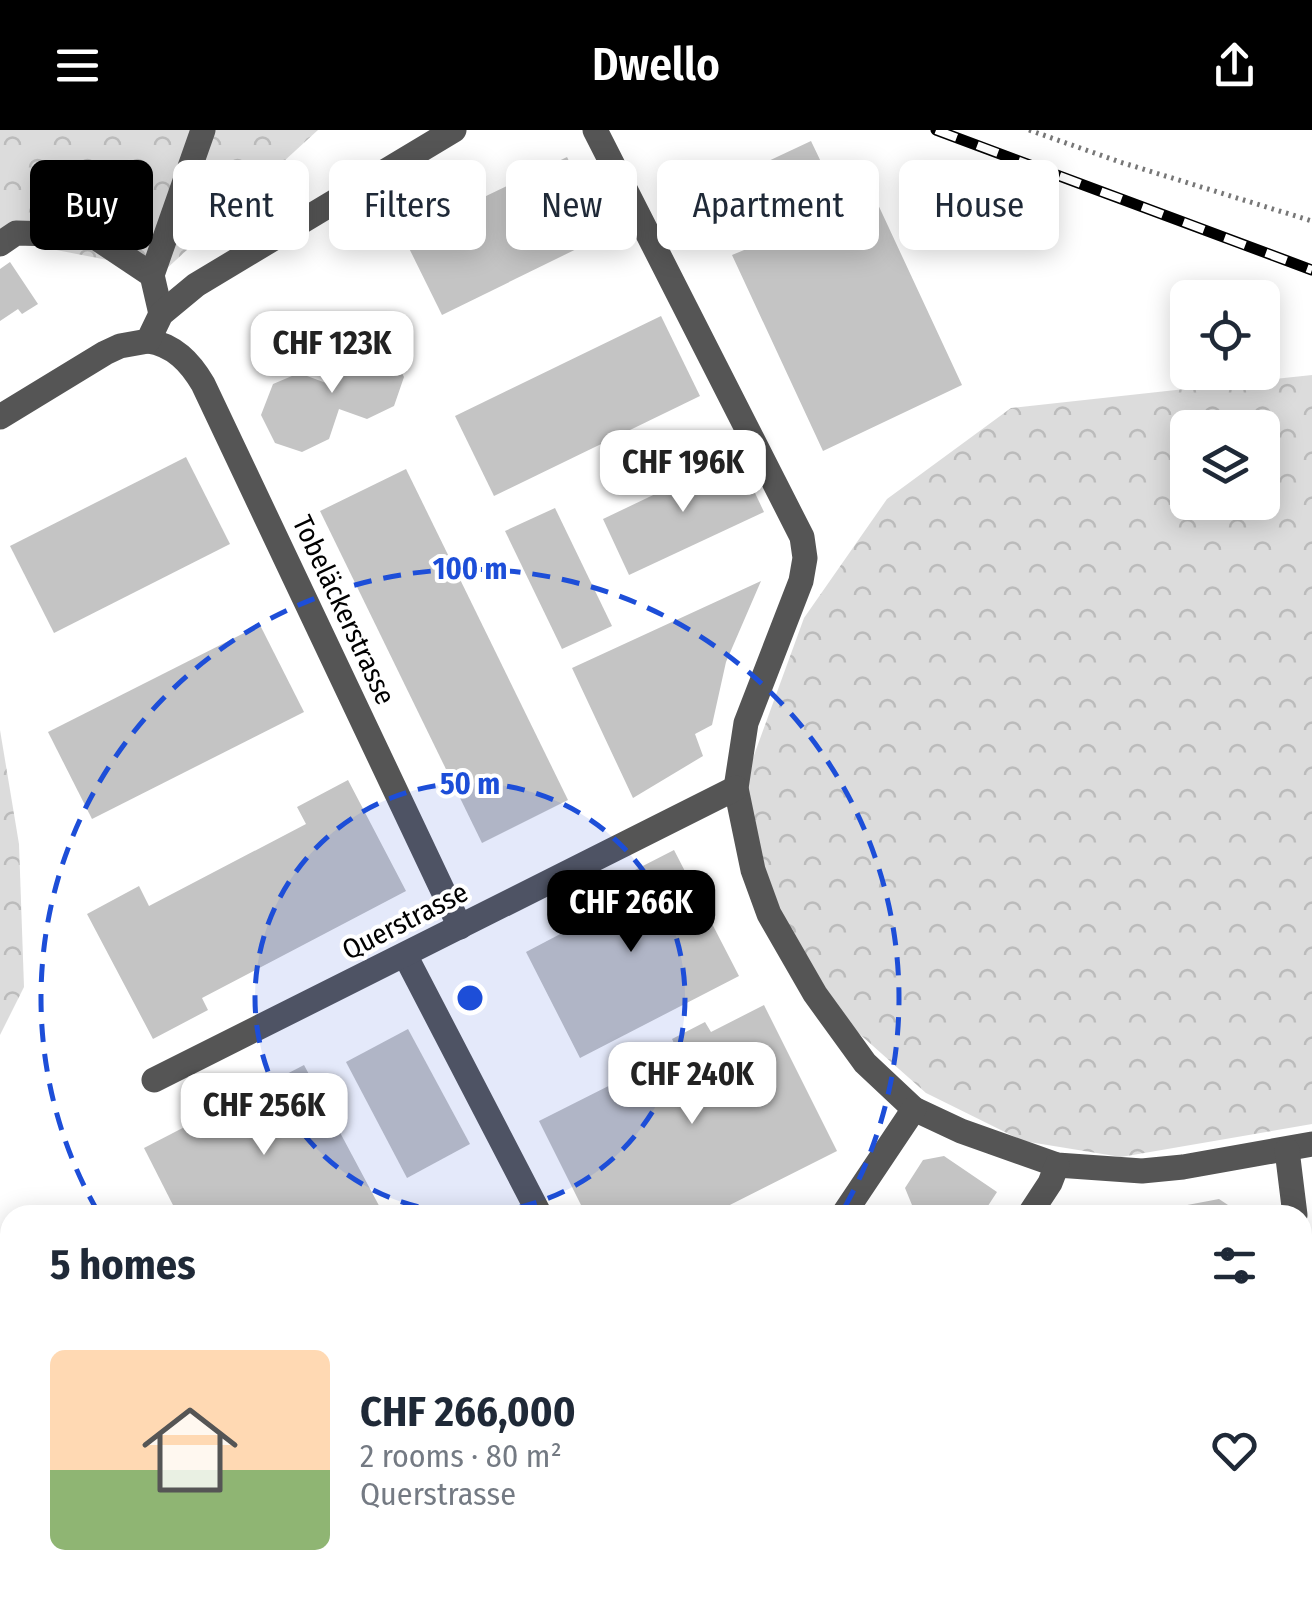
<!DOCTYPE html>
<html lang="en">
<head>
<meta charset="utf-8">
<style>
  :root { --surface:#fff; --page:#f6f6f7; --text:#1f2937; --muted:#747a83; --accent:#000 }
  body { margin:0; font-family:"Fira Sans Condensed",sans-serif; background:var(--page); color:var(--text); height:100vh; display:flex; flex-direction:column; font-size:38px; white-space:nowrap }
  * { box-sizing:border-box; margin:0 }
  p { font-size:32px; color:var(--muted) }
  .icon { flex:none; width:55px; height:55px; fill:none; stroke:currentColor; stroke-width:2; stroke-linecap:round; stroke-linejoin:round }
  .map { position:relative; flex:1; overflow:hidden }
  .details { position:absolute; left:0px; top:1075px; width:1312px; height:392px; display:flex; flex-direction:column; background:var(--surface); border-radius:30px 30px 0 0; box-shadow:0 5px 25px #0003 }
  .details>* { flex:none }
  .hud { position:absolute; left:30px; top:30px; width:1252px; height:90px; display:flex; gap:20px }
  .tools { position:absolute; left:1170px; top:150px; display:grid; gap:20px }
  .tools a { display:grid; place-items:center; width:110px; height:110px; border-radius:15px; background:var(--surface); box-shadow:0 5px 25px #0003; font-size:50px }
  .price { position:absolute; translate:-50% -85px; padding:0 22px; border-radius:20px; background:#fff; color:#222; font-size:32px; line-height:65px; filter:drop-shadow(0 2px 5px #0008) }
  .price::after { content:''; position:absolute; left:50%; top:60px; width:30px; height:22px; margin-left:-15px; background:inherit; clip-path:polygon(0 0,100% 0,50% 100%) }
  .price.current { background:var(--accent); color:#fff }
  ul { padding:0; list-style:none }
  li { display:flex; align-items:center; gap:30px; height:250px; padding:0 50px }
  li span { display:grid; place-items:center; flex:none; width:280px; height:200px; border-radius:15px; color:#555 }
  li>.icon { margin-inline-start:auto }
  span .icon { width:120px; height:120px; fill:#fffc; stroke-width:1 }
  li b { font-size:42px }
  h2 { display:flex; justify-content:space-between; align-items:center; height:120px; padding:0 50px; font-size:42px }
  .chip { padding:0 35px; border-radius:15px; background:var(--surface); box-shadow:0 5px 25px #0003; font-size:35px; line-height:90px }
  .chip.current { background:var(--accent); color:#fff }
  header { display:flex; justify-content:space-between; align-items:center; height:130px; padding:0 50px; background:var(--accent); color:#fff; font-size:45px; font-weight:600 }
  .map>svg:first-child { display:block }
  .forest { fill:url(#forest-crowns); fill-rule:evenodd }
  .building { fill:#c4c4c4 }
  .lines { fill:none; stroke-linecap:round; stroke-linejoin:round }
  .path { stroke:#777; stroke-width:5; stroke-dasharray:2.5 5; stroke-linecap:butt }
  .minor { stroke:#555; stroke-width:25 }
  .rail-casing { stroke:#000; stroke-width:11 }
  .rail { stroke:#fff; stroke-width:8; stroke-dasharray:22; stroke-linecap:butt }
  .ring { fill:none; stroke:#1d4ed8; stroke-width:5; stroke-dasharray:18 12 }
  .labels { text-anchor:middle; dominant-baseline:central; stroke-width:8; stroke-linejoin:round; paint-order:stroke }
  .street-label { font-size:28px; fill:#000; stroke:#fff }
  .centre { fill:#1d4ed8; stroke:#fff; stroke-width:5 }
  .ring-label { font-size:30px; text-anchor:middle; font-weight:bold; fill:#1d4ed8; stroke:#fff; stroke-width:8; stroke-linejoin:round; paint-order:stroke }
</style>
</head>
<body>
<header><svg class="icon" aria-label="menu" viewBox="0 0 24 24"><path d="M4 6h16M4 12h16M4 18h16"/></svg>Dwello<svg class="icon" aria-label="share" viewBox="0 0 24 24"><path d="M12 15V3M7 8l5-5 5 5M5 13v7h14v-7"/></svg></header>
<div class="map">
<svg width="1312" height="1467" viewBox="0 0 1312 1467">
  <defs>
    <pattern id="forest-crowns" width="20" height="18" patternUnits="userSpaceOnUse" patternTransform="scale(2.5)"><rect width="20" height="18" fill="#dcdcdc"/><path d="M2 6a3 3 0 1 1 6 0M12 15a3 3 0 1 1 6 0" fill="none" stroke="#bbb"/></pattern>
  </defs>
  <rect width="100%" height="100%" fill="#fff"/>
  <!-- forest -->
  <g class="forest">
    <path d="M 0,0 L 318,0 L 164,141 L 0,109 Z"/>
    <path d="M 1312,245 L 1312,994 L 1121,1027 L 1023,1011 L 926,963 L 846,892 L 776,791 L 745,650 L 804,488 L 887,369 L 1011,278 ZM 1188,298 L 1262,298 L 1262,372 L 1188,372 Z"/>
    <path d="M 0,600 L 19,714 L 24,857 L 0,905 Z"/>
    <path d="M 289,1458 L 1171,1458 L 1195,1467 L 327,1467 Z"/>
  </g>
  <!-- building -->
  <g class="building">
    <path d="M 811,11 L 845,82 L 875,68 L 962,255 L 823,321 L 732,125 L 749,118 L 719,54 Z"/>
    <path d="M 567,27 L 605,105 L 442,185 L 403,106 Z"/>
    <path d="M 10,132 L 38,174 L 22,184 L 18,179 L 0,191 L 0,139 Z"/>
    <path d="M 661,186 L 700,266 L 494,366 L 455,286 Z"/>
    <path d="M 364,210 L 389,219 L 404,247 L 394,276 L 367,289 L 339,279 L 329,309 L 302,322 L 275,313 L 261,285 L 273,254 L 299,243 L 326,253 L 338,221 Z"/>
    <path d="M 737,325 L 764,382 L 629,445 L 603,389 Z"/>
    <path d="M 186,327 L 230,414 L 54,503 L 10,416 Z"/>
    <path d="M 406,339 L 568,670 L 482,713 L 320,381 Z"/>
    <path d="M 555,378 L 612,496 L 562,519 L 505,401 Z"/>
    <path d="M 761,451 L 726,532 L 712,595 L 695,604 L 703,626 L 633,668 L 572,538 Z"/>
    <path d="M 260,495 L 304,582 L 92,689 L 48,602 Z"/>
    <path d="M 348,650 L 406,761 L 202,868 L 208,880 L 153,909 L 87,784 L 139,756 L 149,776 L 306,694 L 297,677 Z"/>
    <path d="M 674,720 L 739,846 L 580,928 L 526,822 L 566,801 L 555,781 Z"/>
    <path d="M 764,875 L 837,1021 L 710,1085 L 586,1085 L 539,991 L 678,921 L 672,909 L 705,892 L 711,902 Z"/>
    <path d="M 408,899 L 470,1014 L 407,1048 L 346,932 Z"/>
    <path d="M 304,935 L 384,1085 L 178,1085 L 144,1018 Z"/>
    <path d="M 944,1026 L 997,1062 L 982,1085 L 905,1085 L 912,1075 L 905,1058 L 923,1030 Z"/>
    <path d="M 1219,1069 L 1243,1085 L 1145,1085 L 1145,1083 Z"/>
    <path d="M 1312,1142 L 1312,1275 L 1302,1289 L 1302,1156 Z"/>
    <path d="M 1302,1379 L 1312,1385 L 1312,1467 L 1276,1459 L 1302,1458 Z"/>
  </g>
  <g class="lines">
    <!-- path -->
    <g class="path">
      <path d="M 1029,0 L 1120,32 L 1312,91"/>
      <path d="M 72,1458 L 90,1466"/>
    </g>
    <!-- minor -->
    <g class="minor">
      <path d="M 595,0 L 802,407 L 805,428 L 801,451 L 746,593 L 736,658 L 753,740 L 769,784 L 815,864 L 865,933 L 914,979 L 961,1001 L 1057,1035 L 1142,1041 L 1183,1037 L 1312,1014"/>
      <path d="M 0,114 L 16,103 L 92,105 L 152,145"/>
      <path d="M 161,184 L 152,145 L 203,0"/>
      <path d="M 148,211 C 174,215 190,232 203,254 L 460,797"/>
      <path d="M 0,287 L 105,223 L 120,216 L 148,211 L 161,184 L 196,155 L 454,0"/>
      <path d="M 405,825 L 540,1085"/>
      <path d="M 154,950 L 736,658"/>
      <path d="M 1287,1020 L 1295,1085"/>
      <path d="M 843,1085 L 914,979"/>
      <path d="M 1029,1085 L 1050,1053 L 1057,1035"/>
      <path d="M 1302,1338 L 1306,1340 L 1312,1331"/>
      <path d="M 0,1387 L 10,1395"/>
      <path d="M 116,1458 L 137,1467"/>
    </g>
    <!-- rail casing -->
    <g class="rail-casing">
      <path id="rail" d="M 936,0 L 1312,140"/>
    </g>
    <!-- rail -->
    <use href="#rail" class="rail"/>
  </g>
  <!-- distance rings -->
  <circle cx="470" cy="868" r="215" fill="#1d4ed8" fill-opacity=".12"/>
  <g class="ring">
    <circle cx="470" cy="868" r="215"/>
    <path d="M98 1082A429 429 0 1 1 842 1082"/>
  </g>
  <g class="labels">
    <!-- street labels -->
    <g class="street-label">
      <text transform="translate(344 480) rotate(65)">Tobeläckerstrasse</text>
      <text transform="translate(405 791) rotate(-27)">Querstrasse</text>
    </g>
  </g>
  <circle cx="470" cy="868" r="15" class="centre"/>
  <g class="ring-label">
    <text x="470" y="449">100 m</text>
    <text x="470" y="664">50 m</text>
  </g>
</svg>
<div class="tools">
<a><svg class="icon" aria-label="locate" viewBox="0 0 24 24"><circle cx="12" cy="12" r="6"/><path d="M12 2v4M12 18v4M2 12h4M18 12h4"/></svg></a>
<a><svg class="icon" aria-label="layers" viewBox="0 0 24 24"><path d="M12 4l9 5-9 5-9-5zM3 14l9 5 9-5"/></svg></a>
</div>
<b class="price" style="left:332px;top:266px">CHF 123K</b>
<b class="price" style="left:683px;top:385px">CHF 196K</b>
<b class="price current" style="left:631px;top:825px">CHF 266K</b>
<b class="price" style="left:692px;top:997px">CHF 240K</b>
<b class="price" style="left:264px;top:1028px">CHF 256K</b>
<div class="hud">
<a class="chip current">Buy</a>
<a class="chip">Rent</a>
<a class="chip">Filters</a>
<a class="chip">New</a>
<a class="chip">Apartment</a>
<a class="chip">House</a>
</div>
<section class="details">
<h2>5 homes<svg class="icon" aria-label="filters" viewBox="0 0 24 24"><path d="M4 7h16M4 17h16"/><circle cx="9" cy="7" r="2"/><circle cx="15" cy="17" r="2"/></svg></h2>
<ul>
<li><span style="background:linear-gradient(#ffd9b3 60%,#8fb573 0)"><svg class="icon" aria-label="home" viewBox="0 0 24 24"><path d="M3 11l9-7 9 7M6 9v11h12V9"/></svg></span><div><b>CHF 266,000</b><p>2 rooms · 80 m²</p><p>Querstrasse</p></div><svg class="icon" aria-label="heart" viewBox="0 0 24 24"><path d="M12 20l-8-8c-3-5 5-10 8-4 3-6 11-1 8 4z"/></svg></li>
</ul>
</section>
</div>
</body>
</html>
